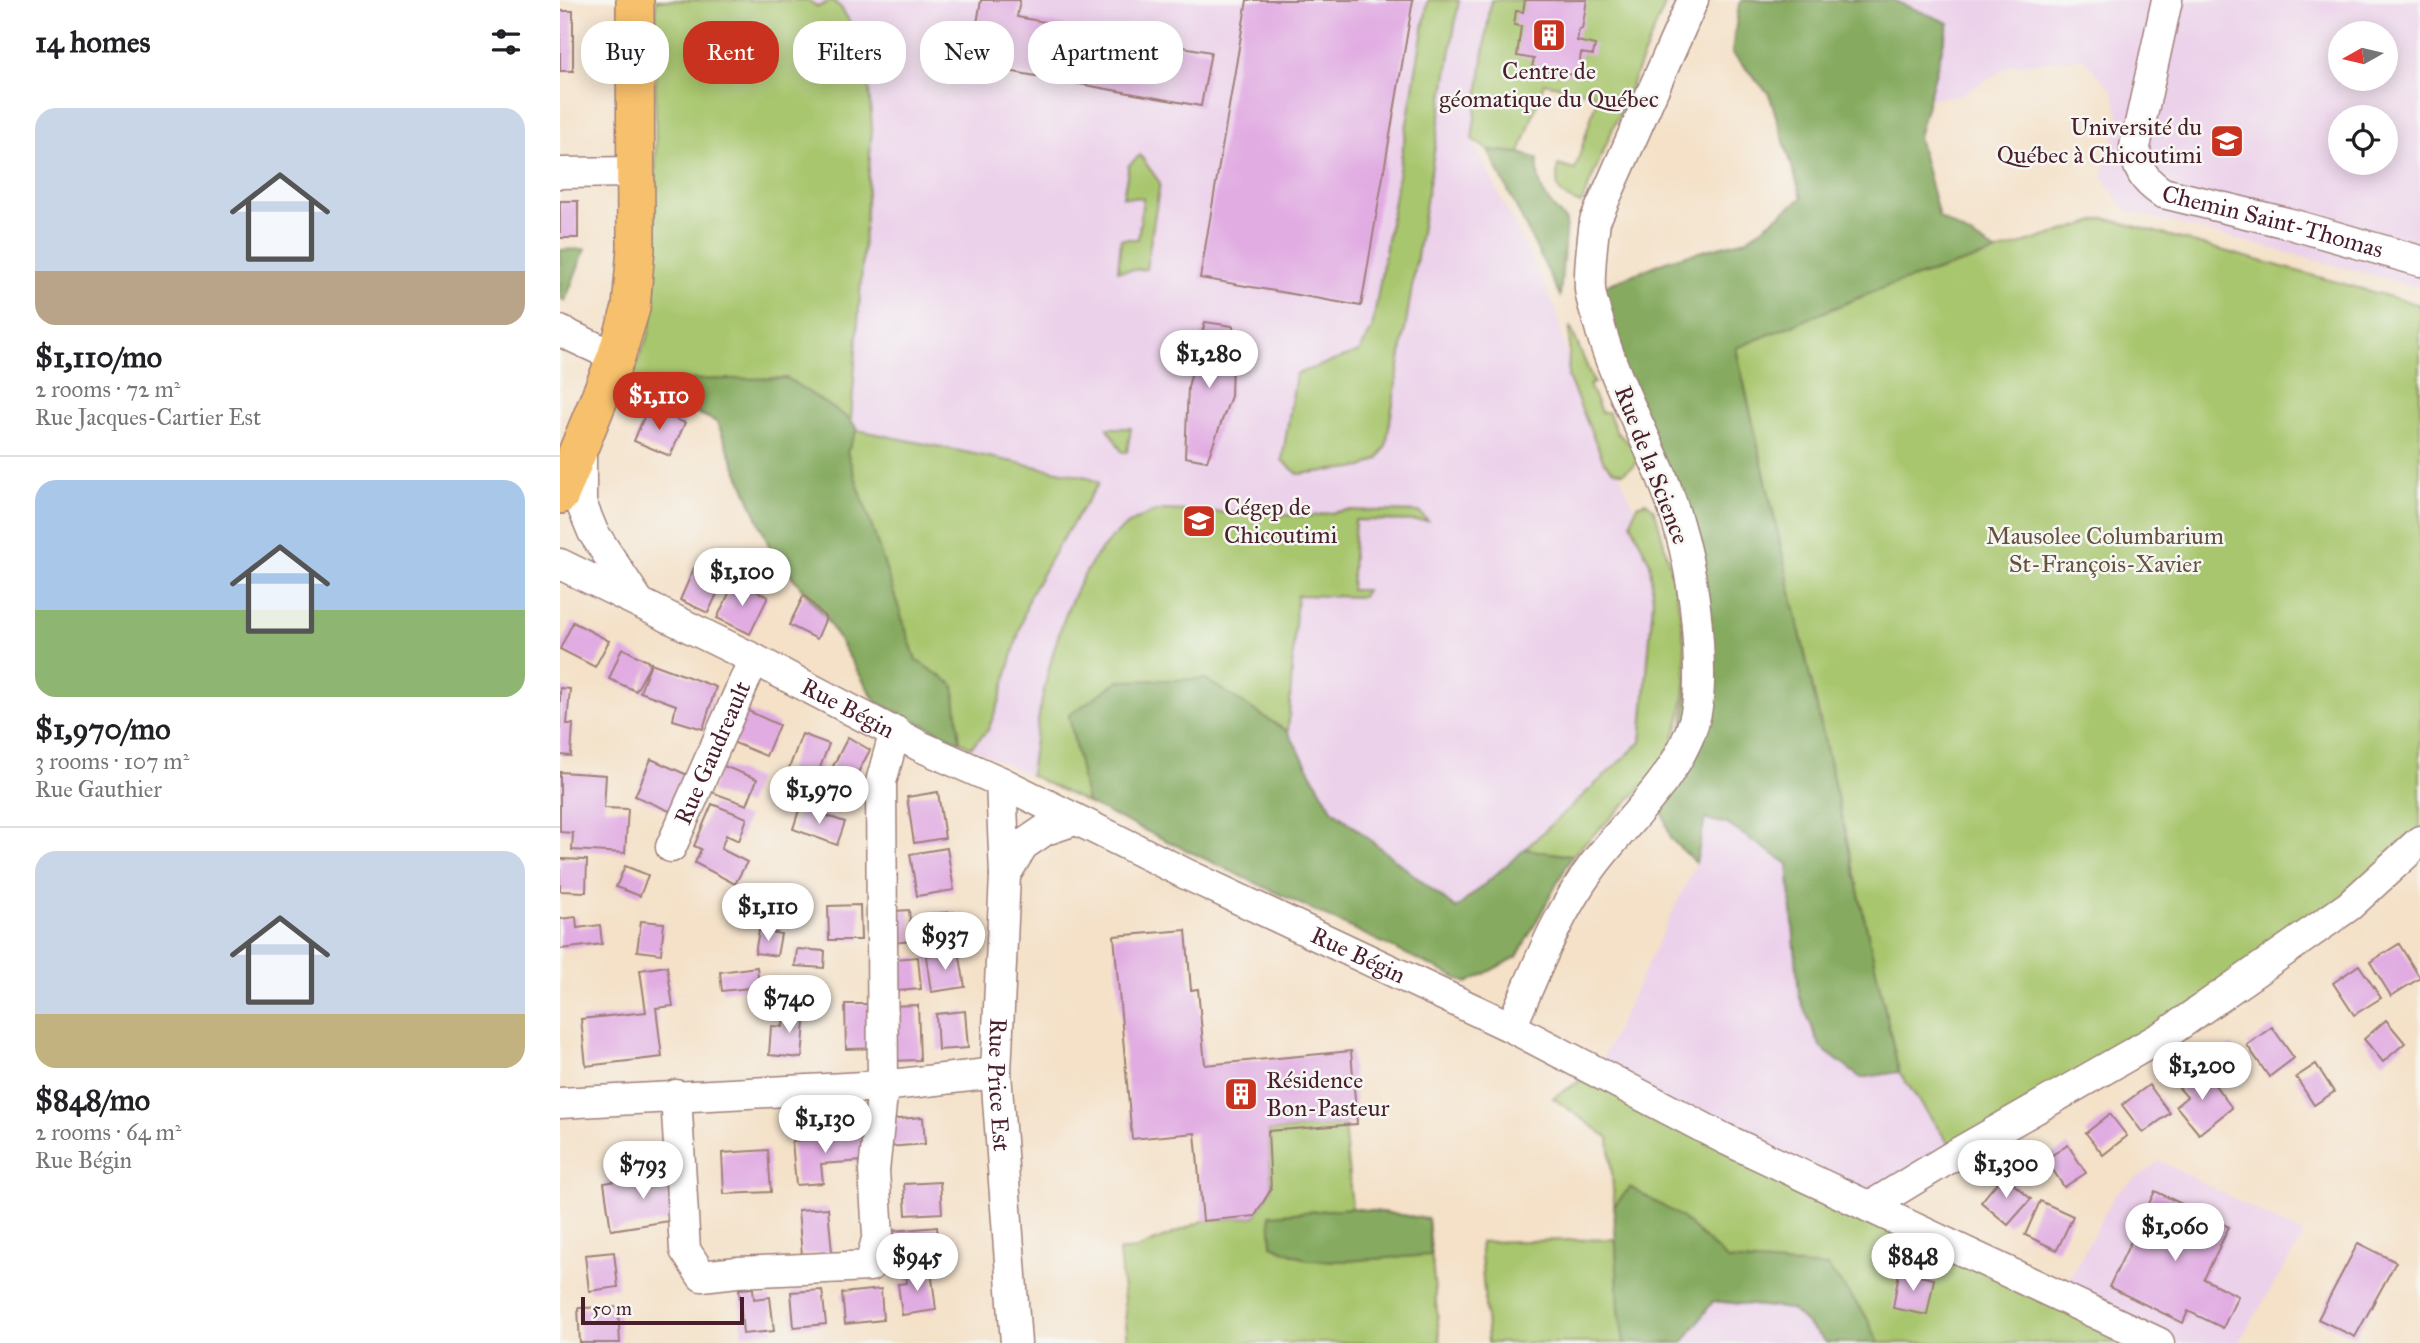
<!DOCTYPE html>
<html lang="en">
<head>
<meta charset="utf-8">
<style>
  :root { --surface:#fff; --page:#f6f6f6; --text:#202124; --muted:#757577; --line:#e0e0e0; --accent:#c8321e }
  body { margin:0; font-family:"IM FELL Great Primer",serif; background:var(--page); color:var(--text); height:100vh; display:flex; flex-direction:column; font-size:26px; white-space:nowrap }
  * { box-sizing:border-box; margin:0 }
  p { font-size:23px; color:var(--muted) }
  .icon { flex:none; width:38px; height:38px; fill:none; stroke:currentColor; stroke-width:2; stroke-linecap:round; stroke-linejoin:round }
  .map { position:relative; flex:1; overflow:hidden }
  .side { display:flex; flex-direction:column; background:var(--surface); width:560px }
  .side>* { flex:none }
  .banner { position:absolute; left:21px; top:21px; width:665px; height:63px; display:flex; gap:14px }
  .needle { width:46px; rotate:262deg }
  .fabs { position:absolute; left:1768px; top:21px; display:grid; gap:14px }
  .fabs a { display:grid; place-items:center; width:70px; height:70px; border-radius:50%; background:var(--surface); box-shadow:0 4px 18px #0003; font-size:35px }
  .scale { position:absolute; left:21px; bottom:18px; width:163px; box-sizing:border-box; padding-left:7px; border:4px solid #4a1f2b; border-top:0; font-size:19px; line-height:24px; white-space:nowrap; color:#4a1f2b; -webkit-text-stroke:5px #f6f6f2; paint-order:stroke }
  .price { position:absolute; translate:-50% -60px; padding:0 16px; border-radius:24px; background:#fff; color:#222; font-size:23px; line-height:46px; filter:drop-shadow(0 2px 4px #0008) }
  .price::after { content:''; position:absolute; left:50%; top:42px; width:21px; height:16px; margin-left:-10px; background:inherit; clip-path:polygon(0 0,100% 0,50% 100%) }
  .price.current { background:var(--accent); color:#fff }
  ul { padding:0; list-style:none }
  li { display:grid; align-content:center; gap:14px; height:371px; padding:0 35px }
  li+li { border-top:2px solid var(--line) }
  li span { display:grid; place-items:center; height:217px; border-radius:21px; color:#555 }
  li>.icon { margin-inline-start:auto }
  span .icon { width:126px; height:126px; fill:#fffc; stroke-width:1 }
  li b { font-size:30px }
  h2 { display:flex; justify-content:space-between; align-items:center; height:84px; padding:0 35px; font-size:30px }
  .tag { padding:0 24px; border-radius:28px; background:var(--surface); box-shadow:0 4px 18px #0003; font-size:24px; line-height:63px }
  .tag.current { background:var(--accent); color:#fff }
  main { display:flex; flex:1; min-height:0 }
  .map>svg:first-child { display:block }
  .built { fill:#ecd1ea; fill-rule:evenodd }
  .green { fill:#a8c66d; stroke:#79724c; stroke-width:2 }
  .forest { fill:#86ab60; stroke:#686546; stroke-width:2 }
  .building { fill:#e1ace2 }
  .lines { fill:none; stroke-linecap:round; stroke-linejoin:round }
  .minor-casing { stroke:#9f807a; stroke-width:33 }
  .major-casing { stroke:#9f807a; stroke-width:40 }
  .minor { stroke:#fff; stroke-width:30 }
  .major { stroke:#f7c06c; stroke-width:37 }
  .labels { text-anchor:middle; dominant-baseline:central; stroke-width:5; stroke-linejoin:round; paint-order:stroke }
  .poi-label { font-size:24px; fill:#4a1f2b; stroke:#f6f6f2; text-anchor:start }
  .street-label { font-size:24px; fill:#4a1f2b; stroke:#f6f6f2 }
  .park-label { font-size:24px; fill:#66513f; stroke:#f6f6f2 }
</style>
</head>
<body>
<main>
<section class="side">
<h2>14 homes<svg class="icon" aria-label="filters" viewBox="0 0 24 24"><path d="M4 7h16M4 17h16"/><circle cx="9" cy="7" r="2"/><circle cx="15" cy="17" r="2"/></svg></h2>
<ul>
<li><span style="background:linear-gradient(#c9d6e8 75%,#b9a48a 0)"><svg class="icon" aria-label="home" viewBox="0 0 24 24"><path d="M3 11l9-7 9 7M6 9v11h12V9"/></svg></span><div><b>$1,110/mo</b><p>2 rooms · 72 m²</p><p>Rue Jacques-Cartier Est</p></div></li>
<li><span style="background:linear-gradient(#a9c7e8 60%,#8fb573 0)"><svg class="icon" aria-label="home" viewBox="0 0 24 24"><path d="M3 11l9-7 9 7M6 9v11h12V9"/></svg></span><div><b>$1,970/mo</b><p>3 rooms · 107 m²</p><p>Rue Gauthier</p></div></li>
<li><span style="background:linear-gradient(#c9d6e8 75%,#c2b280 0)"><svg class="icon" aria-label="home" viewBox="0 0 24 24"><path d="M3 11l9-7 9 7M6 9v11h12V9"/></svg></span><div><b>$848/mo</b><p>2 rooms · 64 m²</p><p>Rue Bégin</p></div></li>
</ul>
</section>
<div class="map">
<svg width="1860" height="1343" viewBox="0 0 1860 1343">
  <rect width="100%" height="100%" fill="#f6f6f2"/>
  <filter id="ink" filterUnits="userSpaceOnUse"><feTurbulence type="fractalNoise" baseFrequency=".0143" numOctaves="2"/><feDisplacementMap in="SourceGraphic" scale="14" xChannelSelector="R" yChannelSelector="G"/><feConvolveMatrix kernelMatrix="1 2 1 2 8 2 1 2 1" color-interpolation-filters="sRGB"/></filter>
  <filter id="wash" filterUnits="userSpaceOnUse"><feTurbulence type="fractalNoise" baseFrequency=".00686" numOctaves="4" result="noise"/><feDisplacementMap in="SourceGraphic" scale="28" xChannelSelector="R" yChannelSelector="G"/><feGaussianBlur stdDeviation="1.57" result="paint"/><feColorMatrix in="noise" values="0 0 0 0 0 0 0 0 0 0 0 0 0 0 0 0 0 1.4 0 .05"/><feComposite in="paint" operator="in"/></filter>
  <g filter="url(#wash)">
    <rect width="100%" height="100%" fill="#f4e1c8"/>
    <!-- built -->
    <g class="built">
      <path d="M 95,0 L 931,0 L 912,139 L 996,310 L 1006,354 L 1067,491 L 1112,603 L 1117,702 L 1042,814 L 907,983 L 620,848 L 316,702 L 266,618 L 211,550 L 157,422 L 69,381 L 89,333 L 95,297 Z"/>
      <path d="M 1332,0 L 1860,0 L 1860,288 L 1566,210 L 1542,176 L 1560,119 L 1553,92 L 1523,58 L 1452,65 L 1402,94 L 1368,100 L 1389,23 ZM 1780,33 L 1825,33 L 1825,79 L 1780,79 ZM 1780,117 L 1825,117 L 1825,163 L 1780,163 Z"/>
      <path d="M 1144,819 L 1167,824 L 1228,864 L 1233,919 L 1301,1078 L 1339,1072 L 1396,1154 L 1309,1207 L 1037,1070 L 1136,863 Z"/>
      <path d="M 1600,1161 L 1744,1235 L 1678,1343 L 1599,1343 L 1500,1296 L 1556,1193 Z"/>
      <path d="M 1153,1301 L 1231,1309 L 1267,1343 L 1123,1343 Z"/>
    </g>
    <!-- green -->
    <g class="green">
      <path d="M 96,0 L 248,0 L 258,7 L 272,0 L 282,9 L 300,40 L 307,62 L 312,128 L 291,420 L 297,430 L 527,477 L 539,483 L 498,546 L 469,597 L 439,703 L 428,730 L 411,747 L 316,702 L 266,618 L 211,550 L 157,422 L 69,381 L 89,333 L 95,297 Z"/>
      <path d="M 868,0 L 899,0 L 826,446 L 818,459 L 803,467 L 738,474 L 722,460 L 736,374 L 799,352 L 812,329 Z"/>
      <path d="M 931,0 L 1107,0 L 1021,204 C 997,196 995,189 998,165 L 1015,170 L 1038,95 L 984,83 L 960,153 L 928,150 L 912,139 Z"/>
      <path d="M 580,155 L 600,183 L 586,269 L 558,271 L 561,239 L 578,239 L 583,198 L 563,197 L 569,165 Z"/>
      <path d="M 1545,218 L 1860,305 L 1860,841 L 1789,906 L 1396,1154 L 1339,1072 L 1176,348 L 1325,287 Z"/>
      <path d="M 1010,326 L 1034,383 L 1029,385 L 1041,412 L 1048,412 L 1057,433 L 1070,444 L 1075,443 L 1078,452 L 1075,465 L 1063,473 L 1053,470 L 1044,462 L 1008,377 Z"/>
      <path d="M 548,428 L 571,428 L 567,452 L 562,452 Z"/>
      <path d="M 1086,502 L 1093,508 L 1097,518 C 1119,601 1151,701 1092,776 C 1085,786 1074,794 1066,803 C 1048,821 1030,838 1012,856 L 965,849 L 1081,742 L 1093,601 L 1090,563 L 1071,523 L 1077,505 Z"/>
      <path d="M 603,510 L 752,516 L 787,510 L 859,512 L 868,521 L 795,520 L 791,590 L 806,590 L 802,597 L 737,595 L 728,732 L 645,679 L 509,715 L 527,803 L 470,775 C 480,694 506,529 603,510 Z"/>
      <path d="M 1037,1070 L 1599,1343 L 1267,1343 L 1231,1309 L 1153,1301 L 1123,1343 L 928,1343 L 920,1242 L 1057,1239 L 1049,1138 L 993,1098 Z"/>
      <path d="M 784,1125 L 792,1208 L 868,1219 L 880,1343 L 568,1343 L 559,1251 L 577,1249 L 643,1221 L 695,1216 L 711,1189 L 708,1131 Z"/>
    </g>
    <!-- forest -->
    <g class="forest">
      <path d="M 1182,0 L 1332,0 L 1389,23 L 1358,137 L 1379,217 L 1437,252 L 1325,287 L 1176,348 L 1339,1072 L 1301,1078 L 1261,1048 L 1239,996 L 1228,864 L 1167,824 L 1145,819 L 1136,863 L 1111,839 L 1096,792 L 1120,757 L 1136,605 L 1030,292 L 1111,259 L 1186,240 L 1242,198 L 1209,94 L 1172,53 L 1179,4 Z"/>
      <path d="M 928,150 L 960,153 L 978,159 C 976,189 986,200 1006,221 L 1000,296 Z"/>
      <path d="M 25,249 L 5,301 L 0,298 L 0,250 Z"/>
      <path d="M 227,378 L 291,420 L 297,430 L 287,452 L 356,660 L 394,685 L 400,742 L 316,702 L 266,618 L 211,550 L 157,422 L 69,381 Z"/>
      <path d="M 645,679 L 728,732 L 772,809 L 896,909 L 965,849 L 1012,856 L 957,957 L 907,983 L 527,803 L 509,715 L 559,681 Z"/>
      <path d="M 1070,1187 L 1120,1216 L 1168,1260 L 1268,1267 L 1306,1316 L 1319,1343 L 1267,1343 L 1231,1309 L 1153,1301 L 1123,1343 L 1064,1343 L 1059,1310 L 1054,1206 Z"/>
      <path d="M 792,1208 L 868,1219 L 871,1255 L 786,1261 L 747,1260 L 712,1245 L 710,1215 Z"/>
    </g>
    <g id="blocks">
      <!-- building -->
      <g class="building">
        <path d="M 421,0 L 460,0 L 457,17 L 651,52 L 641,106 L 410,64 Z"/>
        <path d="M 687,0 L 853,0 L 801,306 L 640,278 Z"/>
        <path d="M 965,0 L 1027,0 L 1022,29 L 1019,29 L 1017,41 L 1035,45 L 1033,55 L 1021,53 L 1018,76 L 972,67 L 974,59 L 957,56 L 961,26 L 954,25 L 956,11 L 963,12 Z"/>
        <rect x="0" y="11" width="13" height="60"/>
        <rect x="0" y="201" width="18" height="37"/>
        <path d="M 645,322 L 673,326 L 671,396 L 647,461 L 625,457 L 628,387 Z"/>
        <path d="M 88,407 L 125,423 L 110,456 L 74,441 Z"/>
        <path d="M 134,568 L 163,581 L 148,613 L 120,600 Z"/>
        <path d="M 175,581 L 208,597 L 190,634 L 157,618 Z"/>
        <path d="M 244,595 L 266,618 L 257,639 L 229,625 Z"/>
        <path d="M 13,622 L 49,641 L 35,667 L 0,649 Z"/>
        <path d="M 62,648 L 91,663 L 76,691 L 49,679 Z"/>
        <path d="M 91,663 L 156,687 L 143,729 L 113,720 L 116,705 L 80,692 Z"/>
        <path d="M 0,688 L 10,689 L 7,724 L 13,724 L 11,756 L 0,755 Z"/>
        <path d="M 184,709 L 219,725 L 206,756 L 170,741 Z"/>
        <path d="M 242,734 L 269,744 L 255,781 L 228,771 Z"/>
        <path d="M 288,737 L 310,750 L 293,782 L 271,770 Z"/>
        <path d="M 91,759 L 130,776 L 114,813 L 75,796 Z"/>
        <path d="M 161,765 L 197,779 L 187,805 L 151,792 Z"/>
        <path d="M 0,772 L 46,775 L 44,808 L 68,809 L 65,853 L 12,850 L 13,833 L 0,832 Z"/>
        <path d="M 378,792 L 385,838 L 354,843 L 347,797 Z"/>
        <path d="M 152,804 L 187,818 L 179,841 L 166,835 L 161,849 L 187,862 L 175,884 L 135,863 L 141,849 L 134,846 Z"/>
        <path d="M 240,807 L 285,822 L 277,845 L 233,829 Z"/>
        <path d="M 387,848 L 394,890 L 357,896 L 350,854 Z"/>
        <path d="M 0,859 L 27,860 L 26,892 L 0,891 Z"/>
        <path d="M 65,866 L 88,875 L 80,896 L 56,887 Z"/>
        <path d="M 300,905 L 301,940 L 269,940 L 268,906 Z"/>
        <path d="M 349,910 L 352,941 L 332,943 L 330,925 L 337,924 L 335,911 Z"/>
        <path d="M 394,912 L 395,944 L 365,945 L 363,914 Z"/>
        <path d="M 16,917 L 17,928 L 40,925 L 42,944 L 0,949 L 0,919 Z"/>
        <path d="M 81,921 L 104,923 L 101,954 L 77,951 Z"/>
        <path d="M 199,930 L 221,934 L 217,956 L 195,953 Z"/>
        <path d="M 626,930 L 631,990 L 638,989 L 645,1065 L 791,1051 L 797,1124 L 708,1131 L 711,1189 L 695,1216 L 643,1221 L 635,1133 L 572,1139 L 554,936 Z"/>
        <path d="M 1839,944 L 1860,978 L 1831,996 L 1810,962 Z"/>
        <path d="M 237,949 L 265,951 L 264,968 L 235,966 Z"/>
        <path d="M 399,951 L 405,987 L 371,992 L 366,956 Z"/>
        <path d="M 358,957 L 361,989 L 337,991 L 334,959 Z"/>
        <path d="M 1799,965 L 1821,998 L 1794,1015 L 1773,983 Z"/>
        <path d="M 107,966 L 113,1006 L 96,1008 L 102,1057 L 26,1066 L 21,1019 L 86,1012 L 80,970 Z"/>
        <path d="M 197,967 L 199,987 L 162,991 L 160,972 Z"/>
        <path d="M 285,1004 L 314,1004 L 320,1048 L 286,1049 Z"/>
        <path d="M 358,1005 L 360,1060 L 328,1061 L 326,1006 Z"/>
        <path d="M 224,1008 L 246,1010 L 242,1058 L 209,1055 L 211,1026 L 223,1027 Z"/>
        <path d="M 405,1011 L 408,1048 L 378,1050 L 376,1014 Z"/>
        <path d="M 1826,1020 L 1845,1043 L 1823,1062 L 1804,1039 Z"/>
        <path d="M 1712,1027 L 1734,1058 L 1709,1077 L 1687,1045 Z"/>
        <path d="M 1672,1045 L 1688,1074 L 1667,1085 L 1651,1057 Z"/>
        <path d="M 1756,1064 L 1774,1092 L 1754,1105 L 1736,1077 Z"/>
        <path d="M 1643,1069 L 1672,1108 L 1639,1134 L 1616,1106 L 1627,1097 L 1619,1088 Z"/>
        <path d="M 1589,1085 L 1610,1113 L 1583,1133 L 1562,1105 Z"/>
        <path d="M 1550,1114 L 1567,1136 L 1543,1155 L 1526,1133 Z"/>
        <path d="M 363,1117 L 365,1144 L 328,1147 L 326,1120 Z"/>
        <path d="M 301,1131 L 303,1161 L 261,1164 L 263,1183 L 236,1185 L 232,1141 L 261,1139 L 262,1145 L 270,1144 L 270,1132 Z"/>
        <path d="M 1508,1145 L 1526,1173 L 1504,1187 L 1486,1159 Z"/>
        <path d="M 208,1150 L 211,1192 L 164,1194 L 162,1153 Z"/>
        <path d="M 114,1172 L 122,1219 L 51,1230 L 44,1183 Z"/>
        <path d="M 1443,1175 L 1471,1199 L 1448,1225 L 1421,1202 Z"/>
        <path d="M 380,1182 L 382,1213 L 346,1215 L 344,1184 Z"/>
        <path d="M 1595,1191 L 1669,1227 L 1644,1279 L 1678,1296 L 1663,1328 L 1628,1311 L 1623,1323 L 1549,1287 Z"/>
        <path d="M 1480,1201 L 1513,1216 L 1497,1250 L 1465,1235 Z"/>
        <path d="M 268,1208 L 272,1252 L 242,1255 L 238,1210 Z"/>
        <path d="M 377,1227 L 380,1260 L 336,1264 L 333,1231 Z"/>
        <path d="M 1798,1243 L 1836,1262 L 1795,1337 L 1758,1319 Z"/>
        <path d="M 54,1252 L 58,1287 L 29,1291 L 25,1255 Z"/>
        <path d="M 371,1270 L 376,1310 L 342,1315 L 338,1284 L 347,1283 L 346,1273 Z"/>
        <path d="M 1339,1272 L 1374,1279 L 1367,1315 L 1333,1308 Z"/>
        <path d="M 193,1288 L 194,1299 L 210,1297 L 214,1331 L 183,1334 L 179,1289 Z"/>
        <path d="M 321,1289 L 323,1320 L 285,1324 L 282,1293 Z"/>
        <path d="M 262,1290 L 266,1324 L 234,1327 L 231,1292 Z"/>
        <path d="M 58,1307 L 60,1343 L 20,1343 L 18,1308 Z"/>
      </g>
    </g>
  </g>
  <g filter="url(#ink)">
    <use href="#blocks" fill-opacity="0" stroke="#9f807a" stroke-width="2"/>
    <g class="lines">
      <!-- minor casing -->
      <g class="minor-casing">
        <g id="minor">
          <path id="s1" d="M 1607,0 L 1575,147 C 1577,169 1584,181 1603,193 L 1727,223 L 1860,261"/>
          <path d="M 0,173 L 76,172"/>
          <path d="M 0,331 L 56,357"/>
          <path d="M 21,451 L 21,503 L 33,532 L 77,599"/>
          <path id="s2" d="M 0,564 L 194,659 L 362,747 L 441,782 L 626,874 L 951,1027 L 1165,1139 L 1599,1343"/>
          <path id="s3" d="M 441,782 L 445,875 L 436,1073 L 456,1343"/>
          <path id="s4" d="M 111,847 L 194,659"/>
          <path d="M 445,875 L 463,845 L 485,830 L 515,820"/>
          <path d="M 951,1027 C 975,973 996,915 1032,867 C 1068,818 1116,781 1134,721 C 1141,697 1139,666 1138,642 C 1135,585 1123,530 1102,477 C 1080,425 1052,375 1038,320 C 1035,310 1031,300 1030,289 C 1029,266 1032,244 1035,221 L 1133,0"/>
          <path d="M 116,1095 L 125,1250 L 142,1276 L 177,1272 L 310,1266 L 318,1235 L 314,1171 L 323,1086 L 321,782 L 335,731"/>
          <path d="M 0,1103 L 323,1086 L 436,1073"/>
          <path d="M 1309,1207 L 1396,1154 L 1606,1034 L 1789,906 L 1860,841"/>
        </g>
      </g>
      <!-- major casing -->
      <g class="major-casing">
        <path id="major" d="M 0,495 L 56,357 L 71,308 L 76,248 L 75,0"/>
      </g>
      <!-- minor -->
      <use href="#minor" class="minor"/>
      <!-- major -->
      <use href="#major" class="major"/>
    </g>
  </g>
  <!-- icons -->
  <defs>
    <g id="building-square" transform="scale(1.75)"><rect x="-9" y="-9" width="18" height="18" rx="4" fill="#c8321e" stroke="#f6f6f2"/><path d="M-4-6H4V6H1V3H-1V6H-4ZM-2.5-4.3h1.7v1.8h-1.7ZM.8-4.3h1.7v1.8H.8ZM-2.5-1h1.7V.8h-1.7ZM.8-1h1.7V.8H.8Z" fill="#fff"/></g>
    <g id="university-square" transform="scale(1.75)"><rect x="-9" y="-9" width="18" height="18" rx="4" fill="#c8321e" stroke="#f6f6f2"/><path d="M0-5L7-2L0 1L-7-2ZM-4 1L0 2.5L4 1V4Q0 6-4 4Z" fill="#fff"/></g>
  </defs>
  <g fill-rule="evenodd">
    <use href="#building-square" x="989" y="35"/>
    <use href="#university-square" x="1667" y="141"/>
    <use href="#university-square" x="639" y="521"/>
    <use href="#building-square" x="681" y="1094"/>
  </g>
  <g class="labels">
    <!-- poi labels -->
    <g class="poi-label">
      <text x="989" y="71" text-anchor="middle">Centre de<tspan x="989" dy="28">géomatique du Québec</tspan></text>
      <text x="1642" y="127" text-anchor="end">Université du<tspan x="1642" dy="28">Québec à Chicoutimi</tspan></text>
      <text x="664" y="507">Cégep de<tspan x="664" dy="28">Chicoutimi</tspan></text>
      <text x="706" y="1080">Résidence<tspan x="706" dy="28">Bon-Pasteur</tspan></text>
    </g>
    <!-- street labels -->
    <g class="street-label">
      <text stroke="none"><textPath href="#s1" startOffset="320">Chemin Saint-Thomas</textPath></text>
      <text transform="translate(1092 465) rotate(69)">Rue de la Science</text>
      <text stroke="none"><textPath href="#s2" startOffset="322">Rue Bégin</textPath></text>
      <text stroke="none"><textPath href="#s4" startOffset="103">Rue Gaudreault</textPath></text>
      <text stroke="none"><textPath href="#s2" startOffset="889">Rue Bégin</textPath></text>
      <text stroke="none"><textPath href="#s3" startOffset="303">Rue Price Est</textPath></text>
    </g>
    <!-- park labels -->
    <g class="park-label">
      <text x="1545" y="536">Mausolee Columbarium<tspan x="1545" dy="28">St-François-Xavier</tspan></text>
    </g>
  </g>
</svg>
<div class="fabs">
<a><svg class="needle" viewBox="-14 -14 28 28"><path d="M0-13l5 13h-10z" fill="#e53935"/><path d="M0 13l5-13h-10z" fill="#757577"/></svg></a>
<a><svg class="icon" aria-label="locate" viewBox="0 0 24 24"><circle cx="12" cy="12" r="6"/><path d="M12 2v4M12 18v4M2 12h4M18 12h4"/></svg></a>
</div>
<div class="scale">50 m</div>
<b class="price" style="left:649px;top:390px">$1,280</b>
<b class="price current" style="left:99px;top:432px">$1,110</b>
<b class="price" style="left:182px;top:608px">$1,100</b>
<b class="price" style="left:259px;top:826px">$1,970</b>
<b class="price" style="left:208px;top:943px">$1,110</b>
<b class="price" style="left:385px;top:972px">$937</b>
<b class="price" style="left:229px;top:1035px">$740</b>
<b class="price" style="left:1642px;top:1102px">$1,200</b>
<b class="price" style="left:265px;top:1155px">$1,130</b>
<b class="price" style="left:1446px;top:1200px">$1,300</b>
<b class="price" style="left:83px;top:1201px">$793</b>
<b class="price" style="left:1615px;top:1263px">$1,060</b>
<b class="price" style="left:357px;top:1293px">$945</b>
<b class="price" style="left:1353px;top:1293px">$848</b>
<div class="banner">
<a class="tag">Buy</a>
<a class="tag current">Rent</a>
<a class="tag">Filters</a>
<a class="tag">New</a>
<a class="tag">Apartment</a>
</div>
</div>
</main>
</body>
</html>
